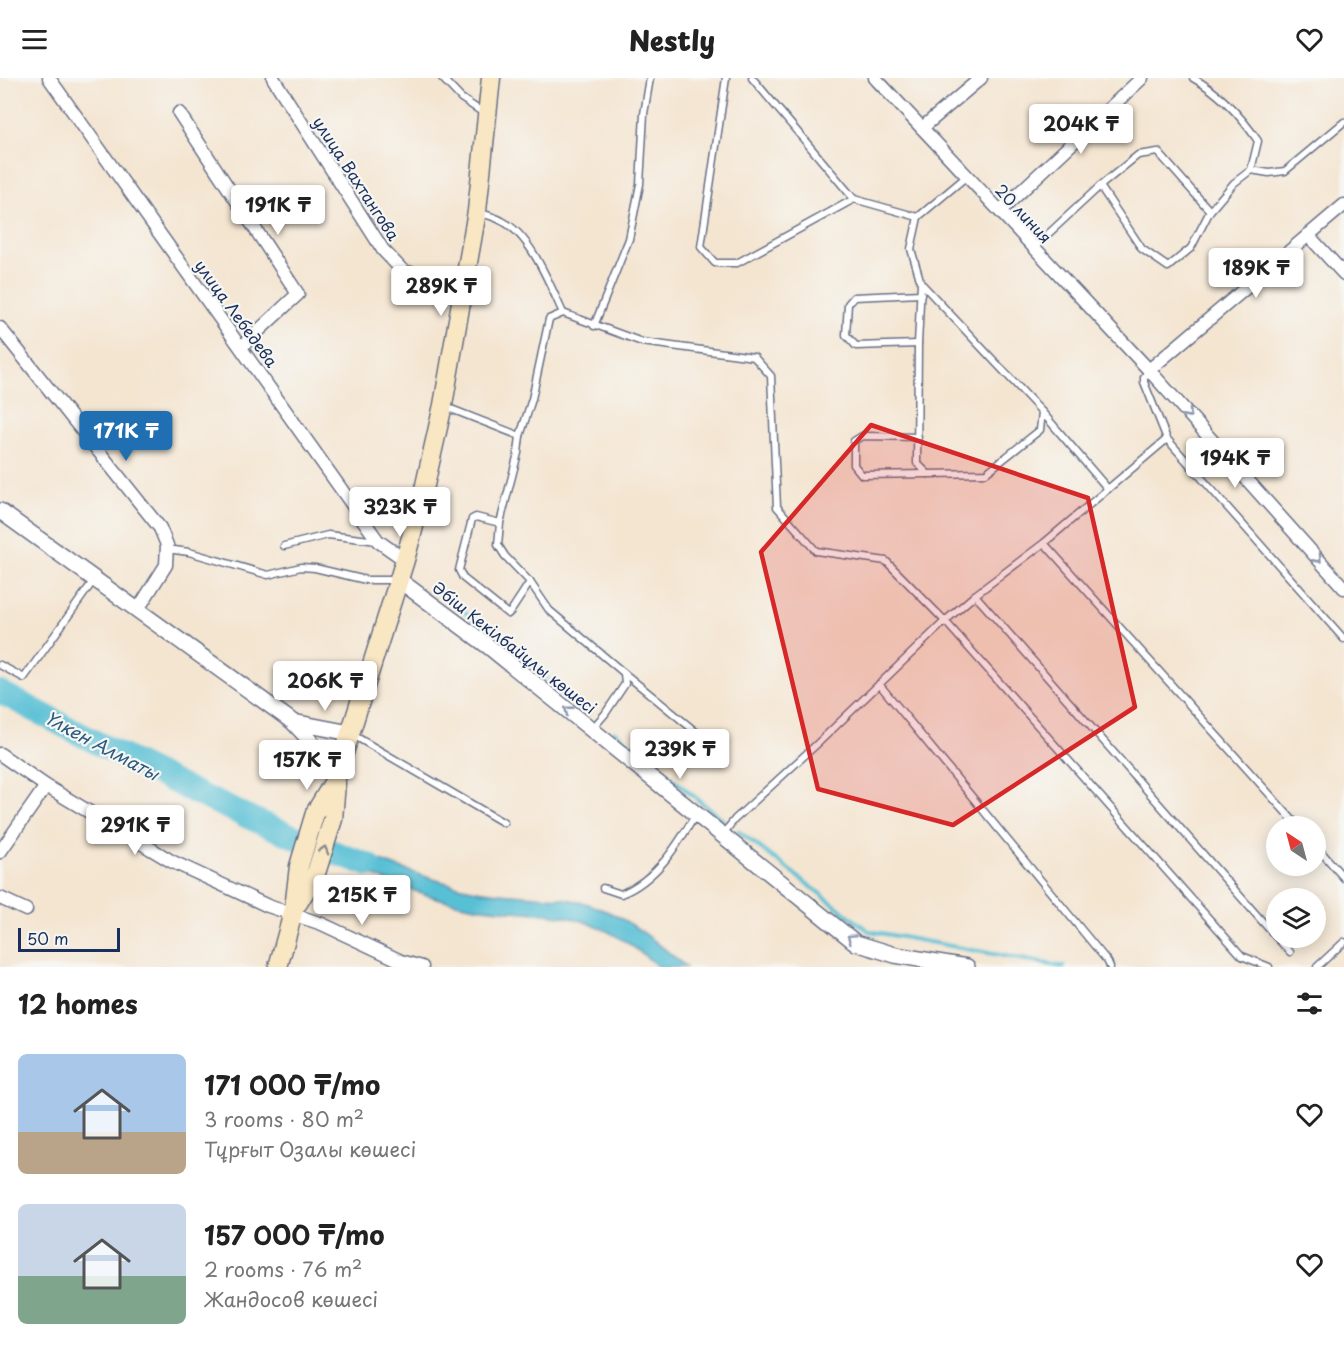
<!DOCTYPE html>
<html lang="en">
<head>
<meta charset="utf-8">
<style>
  :root { --surface:#fff; --page:#f2f2f2; --text:#222; --muted:#767676; --accent:#1f6fb2 }
  body { margin:0; font-family:"Playpen Sans",sans-serif; background:var(--page); color:var(--text); height:100vh; display:flex; flex-direction:column; font-size:22px; white-space:nowrap }
  * { box-sizing:border-box; margin:0 }
  p { font-size:20px; color:var(--muted) }
  .icon { flex:none; width:33px; height:33px; fill:none; stroke:currentColor; stroke-width:2; stroke-linecap:round; stroke-linejoin:round }
  .map { position:relative; height:889px; overflow:hidden }
  .sheet { display:flex; flex-direction:column; background:var(--surface); flex:1 }
  .sheet>* { flex:none }
  .needle { width:39px; rotate:324deg }
  .fabs { position:absolute; left:1266px; top:738px; display:grid; gap:12px }
  .fabs a { display:grid; place-items:center; width:60px; height:60px; border-radius:50%; background:var(--surface); box-shadow:0 3px 15px #0003; font-size:30px }
  .scale { position:absolute; left:18px; bottom:15px; width:102px; box-sizing:border-box; padding-left:6px; border:3px solid #1b2f5e; border-top:0; font-size:16px; line-height:21px; white-space:nowrap; color:#1b2f5e; -webkit-text-stroke:4px #f6f6f2; paint-order:stroke }
  .price { position:absolute; translate:-50% -51px; padding:0 14px; border-radius:6px; background:#fff; color:#222; font-size:20px; line-height:39px; filter:drop-shadow(0 2px 3px #0008) }
  .price::after { content:''; position:absolute; left:50%; top:36px; width:18px; height:14px; margin-left:-9px; background:inherit; clip-path:polygon(0 0,100% 0,50% 100%) }
  .price.current { background:var(--accent); color:#fff }
  ul { padding:0; list-style:none }
  li { display:flex; align-items:center; gap:18px; height:150px; padding:0 18px }
  li span { display:grid; place-items:center; flex:none; width:168px; height:120px; border-radius:9px; color:#555 }
  li>.icon { margin-inline-start:auto }
  span .icon { width:72px; height:72px; fill:#fffc; stroke-width:1 }
  li b { font-size:26px }
  h2 { display:flex; justify-content:space-between; align-items:center; height:72px; padding:0 18px; font-size:26px }
  header { display:flex; justify-content:space-between; align-items:center; height:78px; padding:0 18px; background:var(--surface); font-size:27px; font-weight:800 }
  .map>svg:first-child { display:block }
  .water { fill:#58c0d5; stroke:#3a789a; stroke-width:1.5 }
  .lines { fill:none; stroke-linecap:round; stroke-linejoin:round }
  .stream { stroke:#58c0d5; stroke-width:4 }
  .river { stroke:#58c0d5; stroke-width:24 }
  .service-casing { stroke:#676f86; stroke-width:9 }
  .minor-casing { stroke:#676f86; stroke-width:15 }
  .tertiary-casing { stroke:#676f86; stroke-width:18 }
  .secondary-casing { stroke:#676f86; stroke-width:21 }
  .service { stroke:#fff; stroke-width:6 }
  .minor { stroke:#fff; stroke-width:12 }
  .tertiary { stroke:#fff; stroke-width:15 }
  .secondary { stroke:#f9e7c3; stroke-width:18 }
  .oneway { stroke:#8d97ae }
  .oneway2 { stroke:#8a8b90 }
  .marked { fill:#d62828; fill-opacity:0.2; stroke:#d62828; stroke-width:4.5; stroke-linejoin:round }
  .labels { text-anchor:middle; dominant-baseline:central; stroke-width:4.5; stroke-linejoin:round; paint-order:stroke }
  .street-label { font-size:16px; fill:#1b2f5e; stroke:#f6f6f2 }
  .water-label { font-size:18px; font-style:italic; fill:#2d5a82; stroke:#f6f6f2 }
</style>
</head>
<body>
<header><svg class="icon" aria-label="menu" viewBox="0 0 24 24"><path d="M4 6h16M4 12h16M4 18h16"/></svg>Nestly<svg class="icon" aria-label="heart" viewBox="0 0 24 24"><path d="M12 20l-8-8c-3-5 5-10 8-4 3-6 11-1 8 4z"/></svg></header>
<div class="map">
<svg width="1344" height="889" viewBox="0 0 1344 889">
  <rect width="100%" height="100%" fill="#f6f6f2"/>
  <filter id="ink" filterUnits="userSpaceOnUse"><feTurbulence type="fractalNoise" baseFrequency=".0167" numOctaves="2"/><feDisplacementMap in="SourceGraphic" scale="12" xChannelSelector="R" yChannelSelector="G"/><feConvolveMatrix kernelMatrix="1 2 1 2 8 2 1 2 1" color-interpolation-filters="sRGB"/></filter>
  <filter id="wash" filterUnits="userSpaceOnUse"><feTurbulence type="fractalNoise" baseFrequency=".008" numOctaves="4" result="noise"/><feDisplacementMap in="SourceGraphic" scale="24" xChannelSelector="R" yChannelSelector="G"/><feGaussianBlur stdDeviation="1.35" result="paint"/><feColorMatrix in="noise" values="0 0 0 0 0 0 0 0 0 0 0 0 0 0 0 0 0 1.4 0 .05"/><feComposite in="paint" operator="in"/></filter>
  <g filter="url(#wash)">
    <rect width="100%" height="100%" fill="#f4e5d1"/>
    <!-- water -->
    <path class="water" d="M 342,769 C 384,784 428,802 472,811 C 514,820 560,814 599,830 C 633,843 659,866 686,889 L 658,889 C 633,866 601,846 567,839 C 535,833 503,834 471,828 C 425,820 381,800 337,784 Z"/>
    <g class="lines">
      <!-- stream -->
      <g class="stream">
        <path d="M 442,516 L 589,634"/>
        <path d="M 614,653 L 723,742"/>
        <path d="M 738,753 L 869,853 L 1064,889"/>
      </g>
      <!-- river -->
      <path class="river" d="M 0,614 C 120,677 240,743 369,787"/>
    </g>
  </g>
  <g filter="url(#ink)">
    <g class="lines">
      <!-- service casing -->
      <g class="service-casing">
        <g id="service">
          <path d="M 442,0 L 461,20 L 485,36"/>
          <path d="M 726,0 L 701,169 L 715,185 L 737,185 L 854,121 L 918,139 L 911,171 L 921,205 L 918,266 L 917,385 L 928,396 L 986,395 L 1040,352 L 1042,334 L 921,205"/>
          <path d="M 752,0 L 854,121"/>
          <path d="M 1193,0 C 1220,15 1241,38 1258,63 L 1251,92"/>
          <path d="M 1100,108 L 1142,171 L 1168,189 L 1191,170 L 1210,133"/>
          <path d="M 480,135 C 487,137 495,139 502,143 C 531,157 550,207 563,235"/>
          <path d="M 918,139 L 967,98"/>
          <path d="M 1034,169 L 1100,108 L 1138,77 L 1158,74 L 1210,133 L 1234,105 L 1251,92 L 1269,95 L 1285,93 L 1344,44"/>
          <path d="M 594,248 L 629,161 L 640,106 L 644,36 L 650,0"/>
          <path d="M 918,266 L 856,268 L 846,257 L 848,226 L 854,219 L 921,216"/>
          <path d="M 1149,292 L 1144,299 L 1144,304 L 1167,361"/>
          <path d="M 446,329 L 520,358 L 518,375 L 500,445 L 498,467 L 505,478 L 530,504 L 511,533 L 508,536 L 463,500 L 459,492 L 472,441 L 476,439 L 500,445"/>
          <path d="M 1042,334 L 1108,411"/>
          <path d="M 520,358 L 532,321 L 549,241 L 563,235 L 642,264 L 754,279 L 771,298 L 777,429 L 816,473 L 886,483 L 945,543 L 1242,878 L 1269,889"/>
          <path d="M 918,359 L 862,358 L 854,363 L 854,387 L 862,397 L 928,396"/>
          <path d="M 1044,465 L 1298,748"/>
          <path d="M 284,468 L 328,457 L 378,463"/>
          <path d="M 167,471 L 189,474 L 268,497 L 301,489 L 315,490 L 366,502 L 397,502"/>
          <path d="M 530,504 L 549,532 L 624,595 L 625,606 L 605,636 L 592,651"/>
          <path d="M 975,517 L 1276,859"/>
          <path d="M 0,587 L 24,600 L 94,502"/>
          <path d="M 624,595 L 701,658"/>
          <path d="M 879,606 L 1108,884 L 1110,889"/>
          <path d="M 353,657 L 504,745"/>
          <path d="M 723,756 L 735,741 L 816,667 L 945,543 L 975,517 L 1044,465 L 1167,361 L 1344,561"/>
          <path d="M 1316,768 L 1344,800"/>
          <path d="M 603,810 L 621,816 C 656,802 677,768 696,736"/>
          <path d="M 1277,860 L 1290,874"/>
          <path d="M 1317,889 L 1344,864"/>
        </g>
      </g>
      <!-- minor casing -->
      <g class="minor-casing">
        <g id="minor">
          <path d="M 49,0 L 378,463 L 405,482"/>
          <path d="M 273,0 L 383,172 L 403,193 L 435,201 L 463,206"/>
          <path d="M 875,0 L 1149,292 L 1344,510"/>
          <path d="M 179,35 L 298,216 L 241,269"/>
          <path d="M 922,50 L 981,0"/>
          <path d="M 1000,133 L 1142,0"/>
          <path d="M 1308,157 L 1344,196"/>
          <path d="M 0,250 L 160,450 L 167,467 L 166,487 L 137,533"/>
          <path d="M 1149,292 L 1344,127"/>
          <path d="M 0,676 L 46,708 L 171,783 L 268,828 L 322,846 L 401,883 L 422,889"/>
          <path d="M 0,774 L 46,708"/>
          <path d="M 0,820 L 26,832"/>
        </g>
      </g>
      <!-- tertiary casing -->
      <g class="tertiary-casing">
        <g id="tertiary">
          <path d="M 0,433 L 293,644 L 308,660 L 336,700"/>
          <path d="M 399,502 L 488,568 L 856,865 L 895,877 L 967,889"/>
          <path d="M 293,644 L 350,655"/>
        </g>
      </g>
      <!-- secondary casing -->
      <g class="secondary-casing">
        <g id="secondary">
          <path d="M 298,825 L 316,795 L 333,741 L 336,705"/>
          <path d="M 278,889 L 294,831 L 299,788 L 315,735 L 336,700 L 405,482 L 425,407 L 443,327 L 477,133 L 491,0"/>
        </g>
      </g>
      <!-- service -->
      <use href="#service" class="service"/>
      <!-- minor -->
      <use href="#minor" class="minor"/>
      <!-- tertiary -->
      <use href="#tertiary" class="tertiary"/>
      <!-- secondary -->
      <use href="#secondary" class="secondary"/>
    </g>
    <!-- one-way arrows -->
    <defs><path id="oneway-chevron" d="M-2-3.5L2.5 0L-2 3.5" fill="none" stroke-width="1.6" stroke-linecap="round" stroke-linejoin="round" transform="scale(1.5)"/></defs>
    <g class="oneway">
      <use href="#oneway-chevron" transform="translate(1188 336) rotate(48)"/>
      <use href="#oneway-chevron" transform="translate(1318 481) rotate(48)"/>
      <use href="#oneway-chevron" transform="translate(568 632) rotate(-141)"/>
      <use href="#oneway-chevron" transform="translate(851 860) rotate(-145)"/>
    </g>
    <use class="oneway2" href="#oneway-chevron" transform="translate(324 772) rotate(-73)"/>
  </g>
  <!-- marked area -->
  <path class="marked" d="M 871,347 L 1088,420 L 1135,629 L 953,747 L 818,711 L 761,474 Z"/>
  <g class="labels">
    <!-- street labels -->
    <g class="street-label">
      <text transform="translate(357 100) rotate(57)">улица Вахтангова</text>
      <text transform="translate(1024 135) rotate(47)">20 линия</text>
      <text transform="translate(237 235) rotate(54)">улица Лебедева</text>
      <text transform="translate(515 569) rotate(38)">Әбіш Кекілбайұлы көшесі</text>
    </g>
    <!-- water labels -->
    <g class="water-label">
      <text transform="translate(102 667) rotate(28)">Үлкен Алматы</text>
    </g>
  </g>
</svg>
<div class="fabs">
<a><svg class="needle" viewBox="-14 -14 28 28"><path d="M0-13l5 13h-10z" fill="#e53935"/><path d="M0 13l5-13h-10z" fill="#767676"/></svg></a>
<a><svg class="icon" aria-label="layers" viewBox="0 0 24 24"><path d="M12 4l9 5-9 5-9-5zM3 14l9 5 9-5"/></svg></a>
</div>
<div class="scale">50 m</div>
<b class="price" style="left:1081px;top:77px">204K ₸</b>
<b class="price" style="left:278px;top:158px">191K ₸</b>
<b class="price" style="left:1256px;top:221px">189K ₸</b>
<b class="price" style="left:441px;top:239px">289K ₸</b>
<b class="price current" style="left:126px;top:384px">171K ₸</b>
<b class="price" style="left:1235px;top:411px">194K ₸</b>
<b class="price" style="left:400px;top:460px">323K ₸</b>
<b class="price" style="left:325px;top:634px">206K ₸</b>
<b class="price" style="left:680px;top:702px">239K ₸</b>
<b class="price" style="left:307px;top:713px">157K ₸</b>
<b class="price" style="left:135px;top:778px">291K ₸</b>
<b class="price" style="left:362px;top:848px">215K ₸</b>
</div>
<section class="sheet">
<h2>12 homes<svg class="icon" aria-label="filters" viewBox="0 0 24 24"><path d="M4 7h16M4 17h16"/><circle cx="9" cy="7" r="2"/><circle cx="15" cy="17" r="2"/></svg></h2>
<ul>
<li><span style="background:linear-gradient(#a9c7e8 65%,#b9a48a 0)"><svg class="icon" aria-label="home" viewBox="0 0 24 24"><path d="M3 11l9-7 9 7M6 9v11h12V9"/></svg></span><div><b>171 000 ₸/mo</b><p>3 rooms · 80 m²</p><p>Тұрғыт Озалы көшесі</p></div><svg class="icon" aria-label="heart" viewBox="0 0 24 24"><path d="M12 20l-8-8c-3-5 5-10 8-4 3-6 11-1 8 4z"/></svg></li>
<li><span style="background:linear-gradient(#c9d6e8 60%,#7fa58c 0)"><svg class="icon" aria-label="home" viewBox="0 0 24 24"><path d="M3 11l9-7 9 7M6 9v11h12V9"/></svg></span><div><b>157 000 ₸/mo</b><p>2 rooms · 76 m²</p><p>Жандосов көшесі</p></div><svg class="icon" aria-label="heart" viewBox="0 0 24 24"><path d="M12 20l-8-8c-3-5 5-10 8-4 3-6 11-1 8 4z"/></svg></li>
</ul>
</section>
</body>
</html>
